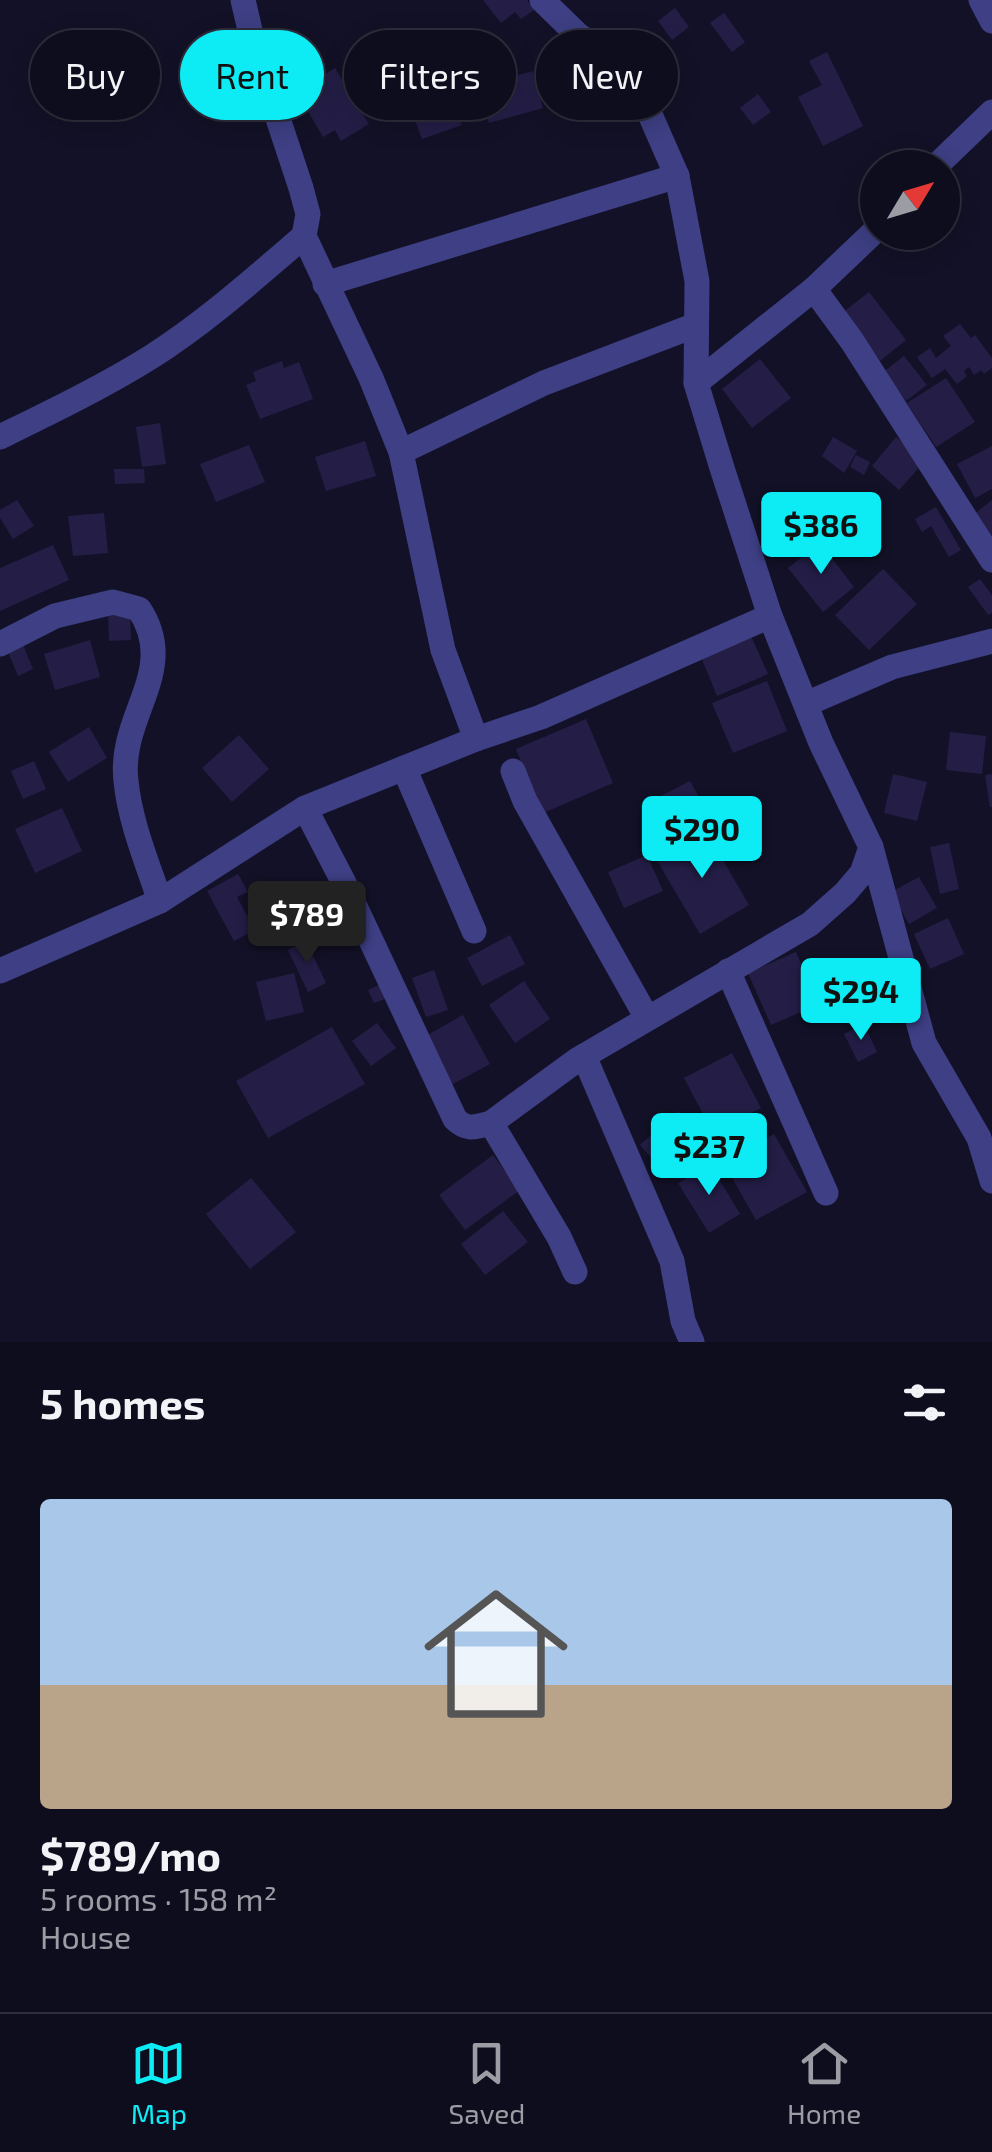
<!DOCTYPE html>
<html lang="en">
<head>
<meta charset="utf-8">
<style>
  :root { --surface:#0e0d1d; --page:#171626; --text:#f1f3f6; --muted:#9b9ca4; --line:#2e2d3b; --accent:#0debf5 }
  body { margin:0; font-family:"Exo 2",sans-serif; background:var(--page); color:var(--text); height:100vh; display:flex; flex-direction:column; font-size:38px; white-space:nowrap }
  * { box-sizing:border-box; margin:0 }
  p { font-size:32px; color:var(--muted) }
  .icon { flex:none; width:55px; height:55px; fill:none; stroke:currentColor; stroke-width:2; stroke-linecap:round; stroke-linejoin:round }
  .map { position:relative; height:1342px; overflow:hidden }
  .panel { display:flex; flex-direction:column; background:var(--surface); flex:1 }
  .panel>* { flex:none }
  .hud { position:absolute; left:30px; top:30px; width:932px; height:90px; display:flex; gap:20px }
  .needle { width:65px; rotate:52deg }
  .fabs { position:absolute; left:860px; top:150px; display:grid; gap:20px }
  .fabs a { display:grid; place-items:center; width:100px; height:100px; border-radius:50%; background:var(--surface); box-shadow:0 5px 25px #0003,0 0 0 2px var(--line); font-size:50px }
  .price { position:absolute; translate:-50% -85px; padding:0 22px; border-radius:10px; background:var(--accent); color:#111; font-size:32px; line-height:65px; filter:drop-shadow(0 2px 5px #0008) }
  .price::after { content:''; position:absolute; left:50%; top:60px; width:30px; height:22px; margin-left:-15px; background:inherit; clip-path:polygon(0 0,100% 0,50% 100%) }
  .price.selected { background:#222; color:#fff }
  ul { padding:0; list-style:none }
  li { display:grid; align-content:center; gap:20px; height:530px; padding:0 40px }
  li+li { border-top:2px solid var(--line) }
  li span { display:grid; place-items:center; height:310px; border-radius:10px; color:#555 }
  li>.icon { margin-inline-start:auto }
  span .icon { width:180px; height:180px; fill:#fffc; stroke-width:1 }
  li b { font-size:42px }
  h2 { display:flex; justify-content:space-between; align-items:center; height:120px; padding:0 40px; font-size:42px }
  .chip { padding:0 35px; border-radius:45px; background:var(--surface); box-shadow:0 5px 25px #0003,0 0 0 2px var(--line); font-size:35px; line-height:90px }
  .chip.selected { background:var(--accent); color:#111 }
  .menu { display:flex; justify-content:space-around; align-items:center; height:140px; border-top:2px solid var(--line); background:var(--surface); font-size:28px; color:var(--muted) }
  .menu a { display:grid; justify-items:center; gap:5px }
  .menu .selected { color:var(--accent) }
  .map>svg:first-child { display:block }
  .building { fill:#241e47 }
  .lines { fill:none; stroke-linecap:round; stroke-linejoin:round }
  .street { stroke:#3e3f84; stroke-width:25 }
</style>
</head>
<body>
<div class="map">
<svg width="992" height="1342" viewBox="0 0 992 1342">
  <rect width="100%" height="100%" fill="#131127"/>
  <!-- building -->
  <g class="building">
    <path d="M 483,0 L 527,0 L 534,10 L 521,19 L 515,12 L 501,23 Z"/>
    <path d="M 675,8 L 689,27 L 672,40 L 658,21 Z"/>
    <path d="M 724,13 L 745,42 L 732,52 L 710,23 Z"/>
    <path d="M 650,34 L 658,45 L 633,64 L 624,53 Z"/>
    <path d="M 827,52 L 863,126 L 823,146 L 798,97 L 822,85 L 809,61 Z"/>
    <path d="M 438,53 L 447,65 L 421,84 L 412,72 Z"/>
    <path d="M 601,62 L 608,78 L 592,86 L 598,99 L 584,105 L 570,75 Z"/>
    <path d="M 335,68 L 369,124 L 341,141 L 335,130 L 323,137 L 305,106 L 314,100 L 306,86 Z"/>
    <path d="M 533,71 L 543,108 L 489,123 L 478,86 Z"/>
    <path d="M 758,94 L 771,112 L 753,125 L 740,108 Z"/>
    <path d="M 452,98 L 462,125 L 422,139 L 412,112 Z"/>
    <path d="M 869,292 L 906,340 L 880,361 L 842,313 Z"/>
    <path d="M 960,324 L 971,338 L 975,335 L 992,358 L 992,368 L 984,374 L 981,370 L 974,375 L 969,367 L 964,371 L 967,376 L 957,384 L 945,369 L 932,378 L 917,357 L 930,348 L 936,358 L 951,346 L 943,336 Z"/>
    <path d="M 904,356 L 927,385 L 906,401 L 883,372 Z"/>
    <path d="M 760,359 L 791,398 L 752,428 L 722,389 Z"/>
    <path d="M 282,361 L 284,368 L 299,362 L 313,399 L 260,419 L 246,385 L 256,381 L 253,372 Z"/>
    <path d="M 946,378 L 975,422 L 936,447 L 907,403 Z"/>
    <path d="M 160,423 L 166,464 L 142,467 L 136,427 Z"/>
    <path d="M 833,437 L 857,451 L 844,473 L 822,456 Z"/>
    <path d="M 896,437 L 925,461 L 899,490 L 872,466 Z"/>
    <path d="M 365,441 L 376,476 L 326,491 L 315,457 Z"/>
    <path d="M 249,445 L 265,482 L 216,502 L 200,464 Z"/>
    <path d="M 992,446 L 992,489 L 975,498 L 957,464 Z"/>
    <path d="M 856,455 L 870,462 L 864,475 L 850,467 Z"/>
    <path d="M 114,469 L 144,469 L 145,483 L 115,484 Z"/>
    <path d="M 17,500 L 34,526 L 13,539 L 0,518 L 0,510 Z"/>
    <path d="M 992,500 L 992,545 L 971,517 Z"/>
    <path d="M 936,507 L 961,550 L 949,557 L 931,526 L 922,532 L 915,519 Z"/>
    <path d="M 104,513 L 108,553 L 73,556 L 68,516 Z"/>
    <path d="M 820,543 L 854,587 L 823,612 L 788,568 Z"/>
    <path d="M 53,545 L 69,580 L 0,611 L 0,568 Z"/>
    <path d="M 883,569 L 917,604 L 869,650 L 835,615 Z"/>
    <path d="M 980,579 L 992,595 L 992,613 L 988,615 L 968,587 Z"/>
    <path d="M 108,613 L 130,613 L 131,640 L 109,641 Z"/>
    <path d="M 751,636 L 768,674 L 717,696 L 701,657 Z"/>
    <path d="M 21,640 L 33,669 L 18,676 L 6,647 Z"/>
    <path d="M 90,640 L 100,677 L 55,690 L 44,654 Z"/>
    <path d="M 767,681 L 787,731 L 733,753 L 712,703 Z"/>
    <path d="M 586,719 L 613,783 L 543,813 L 516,749 Z"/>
    <path d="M 89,727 L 107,758 L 68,782 L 49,752 Z"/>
    <path d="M 950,732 L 986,736 L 982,774 L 946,770 Z"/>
    <path d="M 239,735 L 269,769 L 232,802 L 202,768 Z"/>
    <path d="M 34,761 L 46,789 L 23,799 L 11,771 Z"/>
    <path d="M 893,774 L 927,782 L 917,821 L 884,813 Z"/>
    <path d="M 992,774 L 992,807 L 990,807 L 985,775 Z"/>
    <path d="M 690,781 L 710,817 L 672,837 L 653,800 Z"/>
    <path d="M 62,808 L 82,851 L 35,873 L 15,829 Z"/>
    <path d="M 705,829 L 749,905 L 700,934 L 655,857 Z"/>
    <path d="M 949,843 L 959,889 L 940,894 L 930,847 Z"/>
    <path d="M 647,855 L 663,891 L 624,908 L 608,872 Z"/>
    <path d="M 238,874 L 248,892 L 237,897 L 255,930 L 234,941 L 207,891 Z"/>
    <path d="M 919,877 L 937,908 L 909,924 L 891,892 Z"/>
    <path d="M 336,899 L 343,924 L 290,939 L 283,914 Z"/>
    <path d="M 948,918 L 964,954 L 930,969 L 914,934 Z"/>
    <path d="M 510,935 L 525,964 L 482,986 L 467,958 Z"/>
    <path d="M 306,941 L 326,983 L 308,992 L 288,950 Z"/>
    <path d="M 796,952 L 819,1004 L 771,1025 L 748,973 Z"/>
    <path d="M 434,970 L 448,1010 L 426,1017 L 412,978 Z"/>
    <path d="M 294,973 L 304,1012 L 266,1021 L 256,982 Z"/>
    <path d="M 524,981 L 550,1019 L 515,1043 L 489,1005 Z"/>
    <path d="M 379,985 L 385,999 L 374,1003 L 368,990 Z"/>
    <path d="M 463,1015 L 490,1064 L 451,1085 L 424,1037 Z"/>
    <path d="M 377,1023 L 396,1048 L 371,1066 L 352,1041 Z"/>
    <path d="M 864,1024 L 877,1052 L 858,1062 L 844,1034 Z"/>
    <path d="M 332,1027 L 365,1084 L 268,1138 L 236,1081 Z"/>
    <path d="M 732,1053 L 761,1108 L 713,1133 L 684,1078 Z"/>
    <path d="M 678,1111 L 703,1140 L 665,1173 L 640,1145 Z"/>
    <path d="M 774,1134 L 807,1192 L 756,1220 L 723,1162 Z"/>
    <path d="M 493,1155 L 520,1190 L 465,1230 L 439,1195 Z"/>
    <path d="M 710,1164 L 740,1214 L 709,1233 L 678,1183 Z"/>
    <path d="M 251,1178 L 296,1232 L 250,1269 L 206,1214 Z"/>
    <path d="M 503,1211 L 528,1242 L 485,1275 L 461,1244 Z"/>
  </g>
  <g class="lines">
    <!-- street -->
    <g class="street">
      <path d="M 542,0 L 578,35 L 605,54 L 624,73 L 645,103 L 677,176 L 697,281 L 696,383 L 722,468 L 770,616 L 821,743 L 871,847 L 924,1043 L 979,1138 L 992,1181"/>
      <path d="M 981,0 L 992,21"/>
      <path d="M 934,168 L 992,112"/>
      <path d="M 304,236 L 371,378 L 401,452 L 443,650 L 476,739"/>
      <path d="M 325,284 L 677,176"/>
      <path d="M 814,289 L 852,341 L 992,560"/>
      <path d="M 696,383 L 814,289 L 878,228"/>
      <path d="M 0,437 C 51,412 103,387 151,357 C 206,322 255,278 304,236 L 308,214 L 301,188 L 253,43 L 243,0"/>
      <path d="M 401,452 L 544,383 L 696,325"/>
      <path d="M 0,644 L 55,616 L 113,602 L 139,609 C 180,671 118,715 126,781 C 130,822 147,862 160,901"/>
      <path d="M 806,704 L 892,667 L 992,641"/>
      <path d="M 404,768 L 474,931"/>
      <path d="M 513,771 L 525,801 L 647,1018"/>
      <path d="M 305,808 L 344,883 L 455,1119 C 467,1131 476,1127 491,1123"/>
      <path d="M 0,971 L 160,901 L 305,808 L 476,739 L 541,717 L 770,616"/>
      <path d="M 728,971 L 826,1193"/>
      <path d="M 584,1056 L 672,1261 L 683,1321 L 692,1342"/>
      <path d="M 575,1272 L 559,1237 L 491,1123 L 577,1060 L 810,924 L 845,893 L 862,873 L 871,847"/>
    </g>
  </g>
</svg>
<div class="fabs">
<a><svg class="needle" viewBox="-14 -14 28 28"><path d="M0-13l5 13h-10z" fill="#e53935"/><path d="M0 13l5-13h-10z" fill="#9b9ca4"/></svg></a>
</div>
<b class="price" style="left:821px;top:577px">$386</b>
<b class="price" style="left:702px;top:881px">$290</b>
<b class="price selected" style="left:307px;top:966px">$789</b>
<b class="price" style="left:861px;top:1043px">$294</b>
<b class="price" style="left:709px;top:1198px">$237</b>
<div class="hud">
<a class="chip">Buy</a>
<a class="chip selected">Rent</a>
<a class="chip">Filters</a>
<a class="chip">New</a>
</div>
</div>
<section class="panel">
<h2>5 homes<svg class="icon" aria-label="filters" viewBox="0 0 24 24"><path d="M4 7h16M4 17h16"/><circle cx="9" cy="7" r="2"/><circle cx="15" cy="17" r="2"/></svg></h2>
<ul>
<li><span style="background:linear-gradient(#a9c7e8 60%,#b9a48a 0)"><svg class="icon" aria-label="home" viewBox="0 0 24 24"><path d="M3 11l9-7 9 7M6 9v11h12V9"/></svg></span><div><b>$789/mo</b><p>5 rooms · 158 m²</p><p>House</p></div></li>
</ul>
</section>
<nav class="menu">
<a class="selected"><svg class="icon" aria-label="map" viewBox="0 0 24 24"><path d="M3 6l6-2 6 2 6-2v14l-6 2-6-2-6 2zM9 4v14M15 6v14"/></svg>Map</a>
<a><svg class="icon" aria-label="saved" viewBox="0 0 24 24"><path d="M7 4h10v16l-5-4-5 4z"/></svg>Saved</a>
<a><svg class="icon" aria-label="home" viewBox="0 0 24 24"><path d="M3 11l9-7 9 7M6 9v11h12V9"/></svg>Home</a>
</nav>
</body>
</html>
